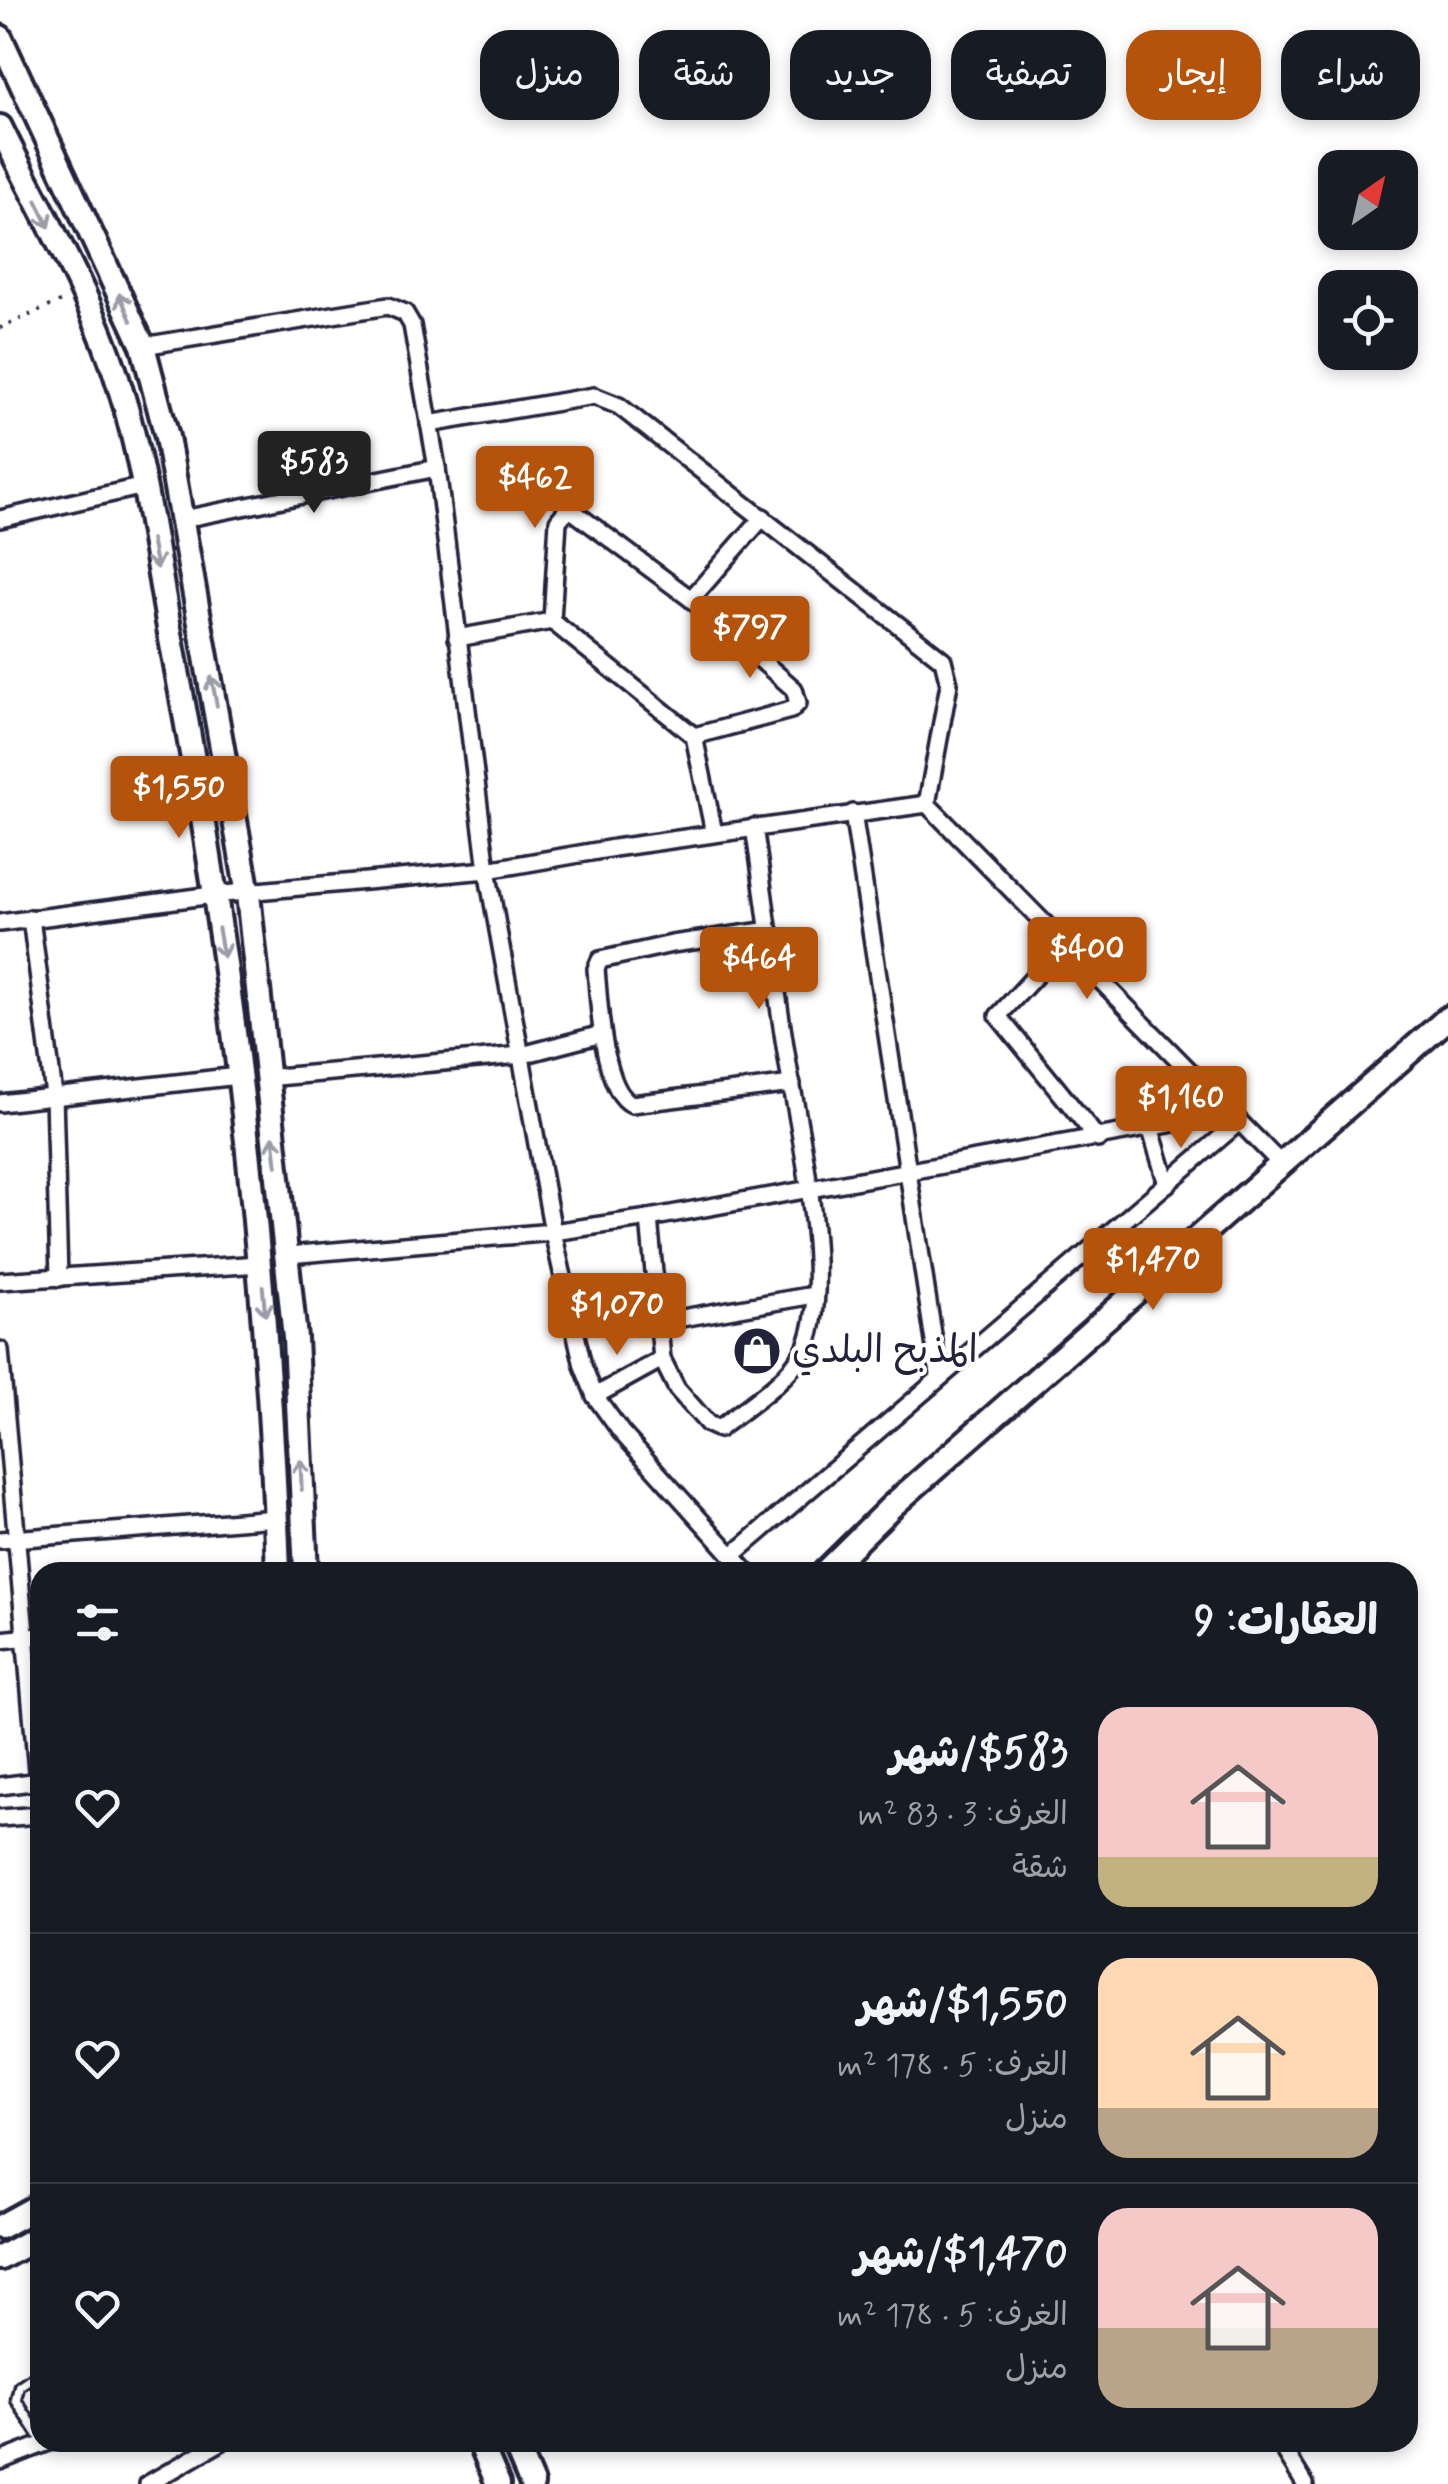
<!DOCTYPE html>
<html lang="ar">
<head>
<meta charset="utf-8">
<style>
  :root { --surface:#171b24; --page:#242831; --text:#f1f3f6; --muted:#9ea1a6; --line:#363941; --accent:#b45309 }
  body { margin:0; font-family:Mynerve,"Playpen Sans Arabic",sans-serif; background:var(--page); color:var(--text); direction:rtl; height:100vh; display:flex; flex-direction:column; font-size:38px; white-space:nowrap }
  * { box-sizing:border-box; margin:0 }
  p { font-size:32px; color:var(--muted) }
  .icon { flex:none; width:55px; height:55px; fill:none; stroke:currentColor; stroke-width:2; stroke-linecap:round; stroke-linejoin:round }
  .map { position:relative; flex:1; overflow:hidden; direction:ltr }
  .side { position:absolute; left:30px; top:1562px; width:1388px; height:890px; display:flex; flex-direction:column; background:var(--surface); border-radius:30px; box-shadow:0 5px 15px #0003; direction:rtl }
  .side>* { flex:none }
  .top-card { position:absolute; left:30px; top:30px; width:1390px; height:90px; direction:rtl; display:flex; gap:20px }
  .needle { width:65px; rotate:34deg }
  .tools { position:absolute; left:1318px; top:150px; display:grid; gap:20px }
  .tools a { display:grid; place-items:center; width:100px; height:100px; border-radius:20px; background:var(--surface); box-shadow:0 5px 15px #0003; font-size:50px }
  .price { position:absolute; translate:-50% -85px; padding:0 22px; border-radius:10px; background:var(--accent); color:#fff; font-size:32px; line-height:65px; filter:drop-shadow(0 2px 5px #0008) }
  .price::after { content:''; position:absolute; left:50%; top:60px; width:30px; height:22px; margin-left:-15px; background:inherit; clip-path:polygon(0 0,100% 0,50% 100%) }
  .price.current { background:#222; color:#fff }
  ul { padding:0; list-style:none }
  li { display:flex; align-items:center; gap:30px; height:250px; padding:0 40px }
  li+li { border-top:2px solid var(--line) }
  li span { display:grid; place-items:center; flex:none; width:280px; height:200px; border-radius:30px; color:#555 }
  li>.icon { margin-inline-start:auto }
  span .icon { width:120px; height:120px; fill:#fffc; stroke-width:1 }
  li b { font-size:42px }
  h2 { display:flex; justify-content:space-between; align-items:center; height:120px; padding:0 40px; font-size:42px }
  .tag { padding:0 35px; border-radius:30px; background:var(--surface); box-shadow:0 5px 15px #0003; font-size:35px; line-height:90px }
  .tag.current { background:var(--accent); color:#fff }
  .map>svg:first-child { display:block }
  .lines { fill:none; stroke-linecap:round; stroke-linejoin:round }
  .lane-casing { stroke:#22223b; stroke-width:15 }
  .street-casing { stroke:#22223b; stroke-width:22 }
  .secondary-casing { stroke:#22223b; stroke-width:30 }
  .path { stroke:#22223b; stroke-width:4; stroke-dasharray:2.5 8; stroke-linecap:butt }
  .lane { stroke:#fff; stroke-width:8 }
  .street { stroke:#fff; stroke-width:15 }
  .secondary { stroke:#fff; stroke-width:22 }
  .oneway { stroke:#9c9ca7 }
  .labels { text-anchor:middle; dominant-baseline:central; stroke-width:8; stroke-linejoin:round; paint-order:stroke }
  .poi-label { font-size:38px; fill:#22223b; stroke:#fff; text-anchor:start }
</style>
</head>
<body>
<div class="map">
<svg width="1448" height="2484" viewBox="0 0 1448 2484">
  <rect width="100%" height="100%" fill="#fff"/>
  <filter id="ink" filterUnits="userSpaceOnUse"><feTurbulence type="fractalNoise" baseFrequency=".01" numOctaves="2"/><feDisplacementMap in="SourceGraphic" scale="20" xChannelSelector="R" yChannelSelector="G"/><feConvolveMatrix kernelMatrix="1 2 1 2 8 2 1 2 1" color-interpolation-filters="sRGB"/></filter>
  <g filter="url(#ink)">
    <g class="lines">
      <!-- lane casing -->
      <g class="lane-casing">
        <path id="lane" d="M 40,2372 L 19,2386 L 16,2400 L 40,2437"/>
      </g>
      <!-- street casing -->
      <g class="street-casing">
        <g id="street">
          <path d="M 143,346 L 388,306 L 405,313 L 412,325 L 437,468 L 487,870 L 553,1232 L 583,1366 L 595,1396 L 621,1432 L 747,1572"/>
          <path d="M 429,424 L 594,396 L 619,406 L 943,660 L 949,684 L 927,804"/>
          <path d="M 0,519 L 144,486"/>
          <path d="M 183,519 L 437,468"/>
          <path d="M 691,599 L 794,689 L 798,703 L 791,710 L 694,736"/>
          <path d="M 457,638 L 552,621"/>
          <path d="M 927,804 L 1282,1165"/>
          <path d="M 853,813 L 939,1374"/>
          <path d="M 714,833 L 694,736 L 552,621 L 558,521 L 566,511 L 574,512 L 691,599 L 763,517"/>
          <path d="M 31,918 L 54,1095 L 59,1278"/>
          <path d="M 0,923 L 213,895 L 487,870 L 614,848 L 927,804"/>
          <path d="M 770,930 L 672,944 L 600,960 L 596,969 C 599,999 602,1091 632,1104 L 792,1084"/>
          <path d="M 1063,946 L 998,1016 L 1098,1139"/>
          <path d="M 265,1078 L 522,1055 L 602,1034"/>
          <path d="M 0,1103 L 238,1076"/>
          <path d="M 1151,1130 L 1167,1184"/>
          <path d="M 649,1218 L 662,1359 L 677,1389 L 708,1424 L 719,1429 C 746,1406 786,1383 803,1352 C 834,1297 803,1145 791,1082 C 776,998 767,912 754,827"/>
          <path d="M 288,1255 L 553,1232 L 649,1218 L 1230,1113"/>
          <path d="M 0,1281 L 260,1264"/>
          <path d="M 659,1322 L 814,1295"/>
          <path d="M 0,1350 L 38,1782"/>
          <path d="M 595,1396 L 662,1359"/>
          <path d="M 0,1540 L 276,1518"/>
          <path d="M 733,1555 L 1239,1122"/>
          <path d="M 0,1640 L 40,1636"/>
          <path d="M 0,1786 L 40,1781"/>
          <path d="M 0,1818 L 40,1815"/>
          <path d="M 1279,2442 L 1305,2484"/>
          <path d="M 0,2461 L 49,2442"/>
          <path d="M 148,2484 L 221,2442"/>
        </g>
      </g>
      <!-- secondary casing -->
      <g class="secondary-casing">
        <g id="secondary">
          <path d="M 0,37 L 143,346 L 167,437 L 248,894 L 295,1338 L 306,1572"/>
          <path d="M 0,127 C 41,212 93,297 120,388 C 147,474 157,567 174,655 C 232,958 267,1264 278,1572"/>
          <path d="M 825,1572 L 892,1506 L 1448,1018"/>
          <path d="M 0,2227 L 40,2205"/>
          <path d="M 0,2258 L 40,2236"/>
          <path d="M 480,2442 L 498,2484"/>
          <path d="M 514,2442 L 532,2484"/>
        </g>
      </g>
      <!-- path -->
      <path class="path" d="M 0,328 L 64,300"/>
      <!-- lane -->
      <use href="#lane" class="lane"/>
      <!-- street -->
      <use href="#street" class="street"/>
      <!-- secondary -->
      <use href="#secondary" class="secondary"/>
    </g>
    <!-- one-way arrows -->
    <defs><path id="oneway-shaft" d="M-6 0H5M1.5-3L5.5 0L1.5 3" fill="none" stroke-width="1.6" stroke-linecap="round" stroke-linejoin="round" transform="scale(2.5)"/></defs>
    <g class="oneway">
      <use href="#oneway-shaft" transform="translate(43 214) rotate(64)"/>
      <use href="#oneway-shaft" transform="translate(125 307) rotate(-114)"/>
      <use href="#oneway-shaft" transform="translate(154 554) rotate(79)"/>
      <use href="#oneway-shaft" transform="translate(214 691) rotate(-101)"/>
      <use href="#oneway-shaft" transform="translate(221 943) rotate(80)"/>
      <use href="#oneway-shaft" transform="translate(275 1151) rotate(-97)"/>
      <use href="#oneway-shaft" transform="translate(264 1301) rotate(85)"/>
      <use href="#oneway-shaft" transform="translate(301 1475) rotate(-93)"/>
    </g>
  </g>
  <!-- icons -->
  <defs>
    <g id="shop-disc" transform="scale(2.5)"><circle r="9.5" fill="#22223b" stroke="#fff"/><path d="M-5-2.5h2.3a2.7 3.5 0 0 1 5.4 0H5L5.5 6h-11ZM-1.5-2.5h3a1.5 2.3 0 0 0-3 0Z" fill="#fff"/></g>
  </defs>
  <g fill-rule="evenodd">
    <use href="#shop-disc" x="757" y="1351"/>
  </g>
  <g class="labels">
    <!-- poi labels -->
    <g class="poi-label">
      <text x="792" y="1351">المذبح البلدي</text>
    </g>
  </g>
</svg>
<div class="tools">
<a><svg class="needle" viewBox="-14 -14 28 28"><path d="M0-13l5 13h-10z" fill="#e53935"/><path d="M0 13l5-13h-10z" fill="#9ea1a6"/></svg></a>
<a><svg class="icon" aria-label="locate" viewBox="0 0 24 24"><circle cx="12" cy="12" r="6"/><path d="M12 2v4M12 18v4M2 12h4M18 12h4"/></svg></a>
</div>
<b class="price current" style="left:314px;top:516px">$583</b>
<b class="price" style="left:535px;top:531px">$462</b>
<b class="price" style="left:750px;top:681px">$797</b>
<b class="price" style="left:179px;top:841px">$1,550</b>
<b class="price" style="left:1087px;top:1002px">$400</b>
<b class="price" style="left:759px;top:1012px">$464</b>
<b class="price" style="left:1181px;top:1151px">$1,160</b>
<b class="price" style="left:1153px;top:1313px">$1,470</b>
<b class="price" style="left:617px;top:1358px">$1,070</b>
<div class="top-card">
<a class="tag">شراء</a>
<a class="tag current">إيجار</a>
<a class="tag">تصفية</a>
<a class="tag">جديد</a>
<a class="tag">شقة</a>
<a class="tag">منزل</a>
</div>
<section class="side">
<h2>العقارات: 9<svg class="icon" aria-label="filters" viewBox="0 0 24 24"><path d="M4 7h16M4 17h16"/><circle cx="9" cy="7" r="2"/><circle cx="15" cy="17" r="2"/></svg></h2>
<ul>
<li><span style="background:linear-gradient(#f6c9c9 75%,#c2b280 0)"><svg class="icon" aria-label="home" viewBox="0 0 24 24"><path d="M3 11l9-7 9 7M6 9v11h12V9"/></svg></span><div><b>$583/شهر</b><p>الغرف: 3 · 83 m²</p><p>شقة</p></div><svg class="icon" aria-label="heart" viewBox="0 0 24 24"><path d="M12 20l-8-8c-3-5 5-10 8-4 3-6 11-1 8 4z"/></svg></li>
<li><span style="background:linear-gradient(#ffd9b3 75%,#b9a48a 0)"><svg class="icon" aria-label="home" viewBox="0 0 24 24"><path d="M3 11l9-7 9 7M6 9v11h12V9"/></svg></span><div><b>$1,550/شهر</b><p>الغرف: 5 · 178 m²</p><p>منزل</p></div><svg class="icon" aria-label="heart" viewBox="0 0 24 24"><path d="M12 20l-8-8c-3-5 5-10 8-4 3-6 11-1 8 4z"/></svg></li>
<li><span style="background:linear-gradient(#f6c9c9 60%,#b9a48a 0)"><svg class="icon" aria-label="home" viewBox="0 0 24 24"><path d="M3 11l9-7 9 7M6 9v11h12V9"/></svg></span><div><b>$1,470/شهر</b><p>الغرف: 5 · 178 m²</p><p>منزل</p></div><svg class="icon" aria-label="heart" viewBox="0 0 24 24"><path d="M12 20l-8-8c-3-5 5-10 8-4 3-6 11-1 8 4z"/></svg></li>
</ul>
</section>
</div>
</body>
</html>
